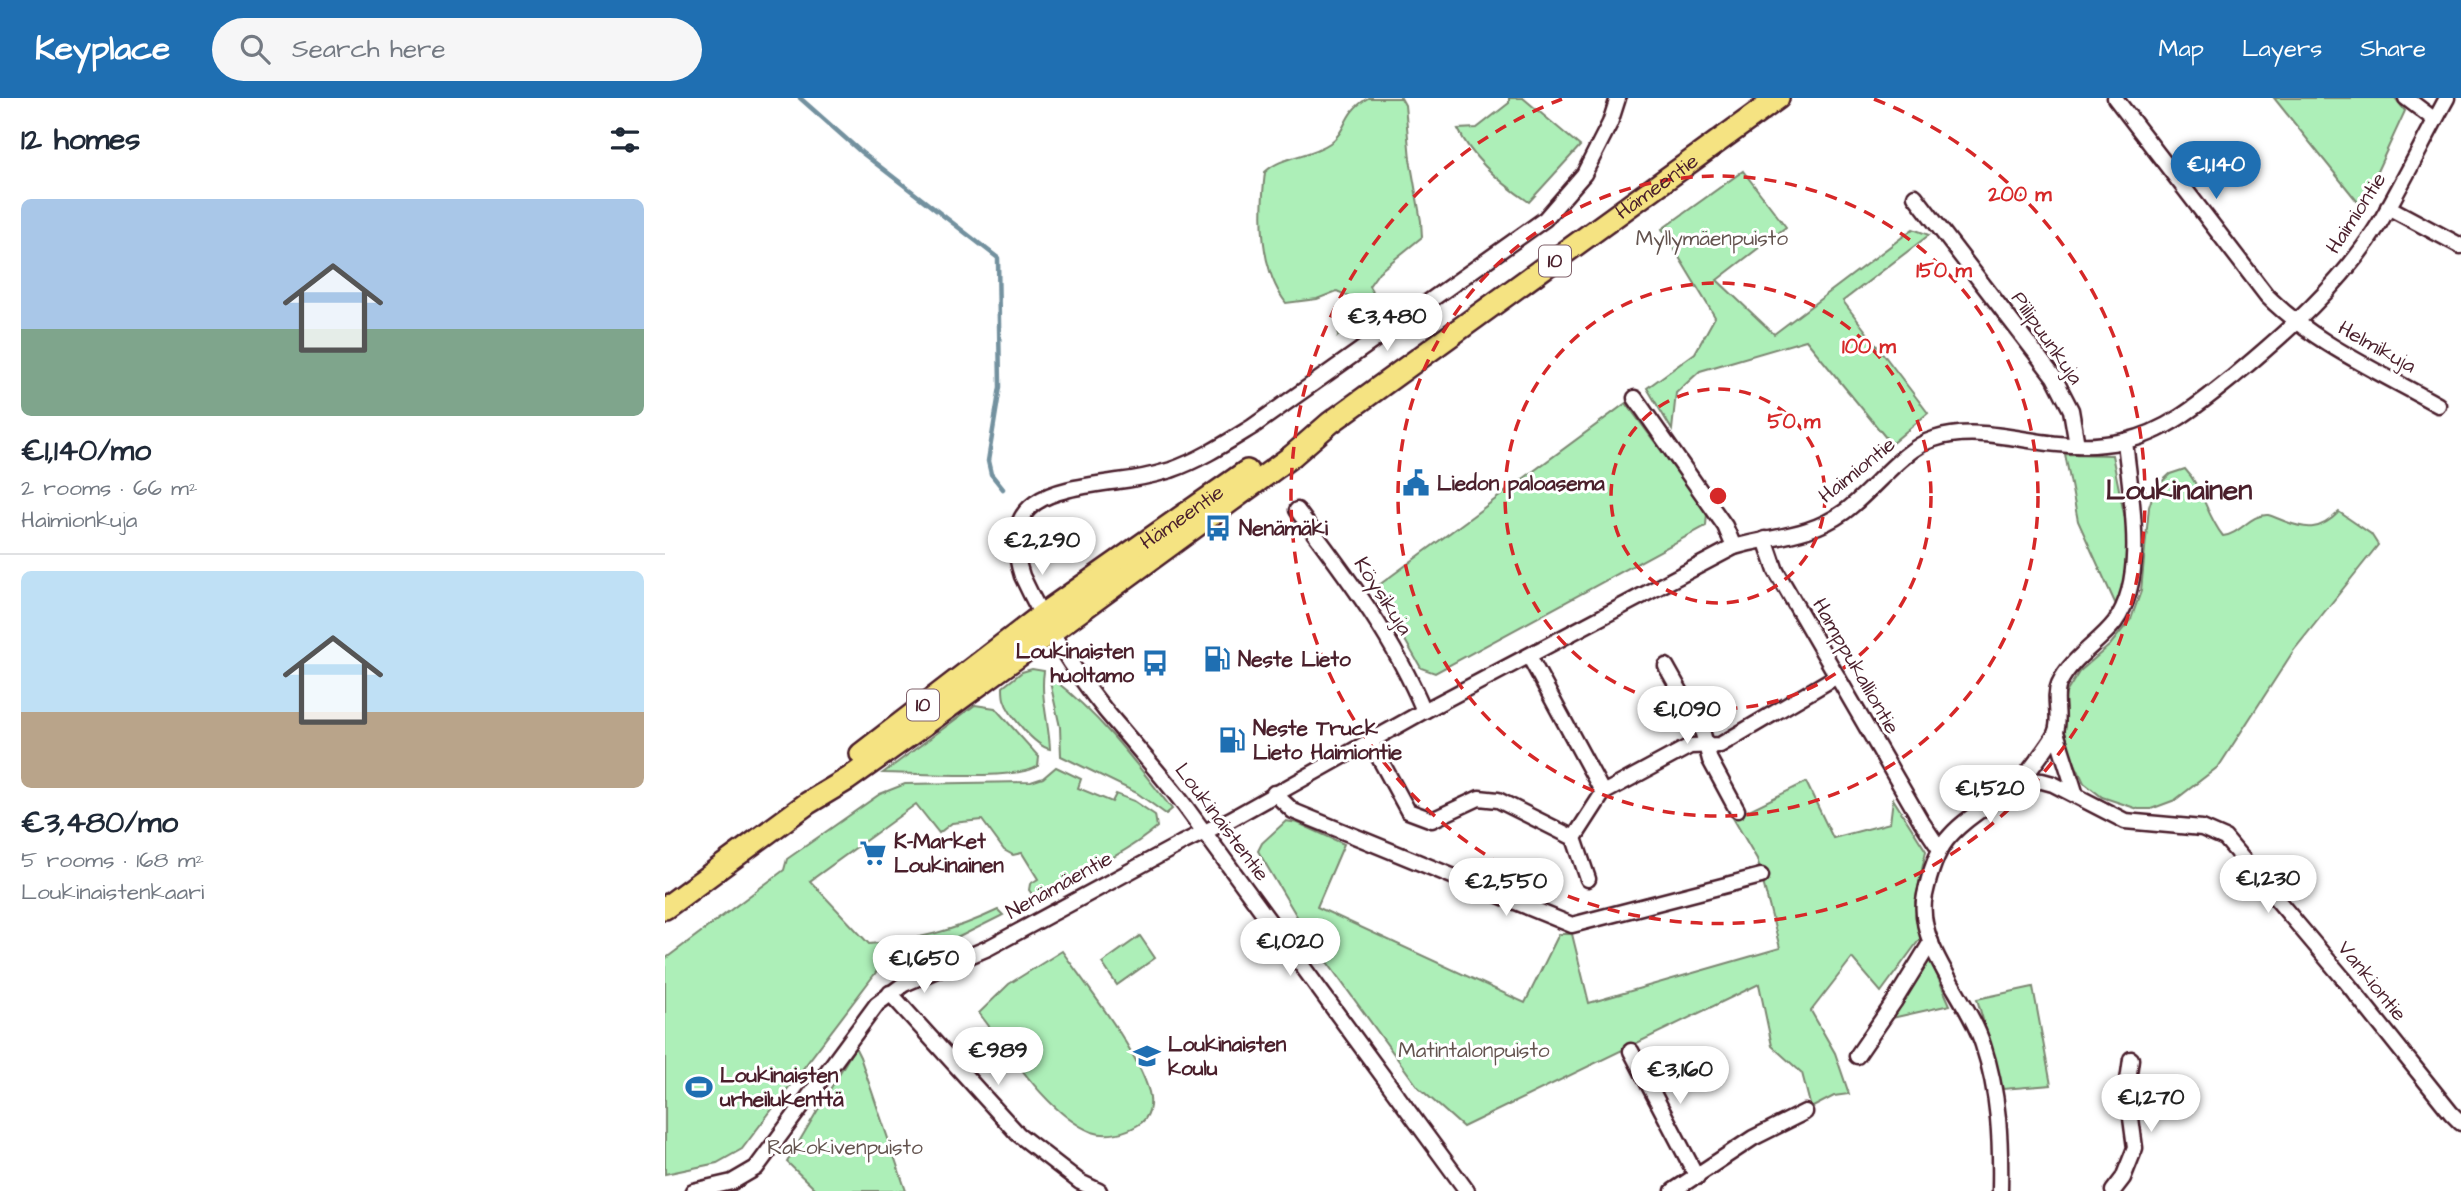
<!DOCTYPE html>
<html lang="en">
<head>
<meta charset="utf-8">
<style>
  :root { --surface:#fff; --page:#f6f6f7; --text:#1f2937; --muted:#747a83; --line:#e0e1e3; --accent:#1f6fb2 }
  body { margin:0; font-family:"Architects Daughter",sans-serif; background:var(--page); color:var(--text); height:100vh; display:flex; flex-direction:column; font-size:26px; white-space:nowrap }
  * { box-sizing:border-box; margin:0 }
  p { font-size:23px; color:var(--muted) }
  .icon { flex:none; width:38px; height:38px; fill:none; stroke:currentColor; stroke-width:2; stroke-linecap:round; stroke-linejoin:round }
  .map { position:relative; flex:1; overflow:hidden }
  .panel { display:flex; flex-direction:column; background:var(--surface); width:665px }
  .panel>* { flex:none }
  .price { position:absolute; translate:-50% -60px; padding:0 16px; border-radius:24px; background:#fff; color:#222; font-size:23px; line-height:46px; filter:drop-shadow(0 2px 4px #0008) }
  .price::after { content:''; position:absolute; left:50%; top:42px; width:21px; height:16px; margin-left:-10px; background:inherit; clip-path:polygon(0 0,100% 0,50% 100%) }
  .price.active { background:var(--accent); color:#fff }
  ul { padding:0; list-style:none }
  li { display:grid; align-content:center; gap:14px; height:371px; padding:0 21px }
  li+li { border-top:2px solid var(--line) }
  li span { display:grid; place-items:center; height:217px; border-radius:10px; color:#555 }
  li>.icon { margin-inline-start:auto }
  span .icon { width:126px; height:126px; fill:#fffc; stroke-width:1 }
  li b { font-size:30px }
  h2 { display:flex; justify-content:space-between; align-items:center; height:84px; padding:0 21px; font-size:30px }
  header { display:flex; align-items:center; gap:42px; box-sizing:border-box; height:98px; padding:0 35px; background:var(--accent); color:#fff }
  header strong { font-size:33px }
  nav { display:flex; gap:38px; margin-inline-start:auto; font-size:24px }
  .search { width:490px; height:63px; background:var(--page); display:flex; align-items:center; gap:18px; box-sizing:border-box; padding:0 24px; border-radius:38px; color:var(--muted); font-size:26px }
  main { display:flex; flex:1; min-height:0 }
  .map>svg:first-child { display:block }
  .green { fill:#adefb8; stroke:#7c8772; stroke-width:2 }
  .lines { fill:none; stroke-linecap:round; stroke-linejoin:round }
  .stream { stroke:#73919f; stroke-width:4.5 }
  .minor-casing { stroke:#4a1f2b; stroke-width:19 }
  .highway-casing { stroke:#4a1f2b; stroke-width:26 }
  .minor { stroke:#fff; stroke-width:14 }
  .highway { stroke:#f5e382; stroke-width:21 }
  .ring { fill:none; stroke:#d62828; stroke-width:3.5; stroke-dasharray:12 9 }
  .labels { text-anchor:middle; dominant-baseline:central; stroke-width:6; stroke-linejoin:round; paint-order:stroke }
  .shield { fill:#fff; stroke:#80626b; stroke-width:2 }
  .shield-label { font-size:19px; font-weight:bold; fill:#4a1f2b }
  .street-label { font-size:21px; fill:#4a1f2b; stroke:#fff }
  .park-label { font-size:21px; fill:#63534e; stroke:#fff }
  .poi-label { font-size:21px; font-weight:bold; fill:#4a1f2b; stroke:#fff; text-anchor:start }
  .district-label { font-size:28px; font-weight:bold; fill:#4a1f2b; stroke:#fff }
  .centre { fill:#d62828; stroke:#fff; stroke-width:3.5 }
  .ring-label { font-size:21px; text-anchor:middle; font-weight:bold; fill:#d62828; stroke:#fff; stroke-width:6; stroke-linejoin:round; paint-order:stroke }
</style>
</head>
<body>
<header>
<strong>Keyplace</strong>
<div class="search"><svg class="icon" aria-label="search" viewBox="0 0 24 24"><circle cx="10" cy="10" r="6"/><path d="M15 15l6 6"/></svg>Search here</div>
<nav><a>Map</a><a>Layers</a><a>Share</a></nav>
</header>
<main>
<section class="panel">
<h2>12 homes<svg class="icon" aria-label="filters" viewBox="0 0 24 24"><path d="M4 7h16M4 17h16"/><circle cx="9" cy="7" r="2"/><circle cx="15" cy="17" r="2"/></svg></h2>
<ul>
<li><span style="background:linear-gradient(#a9c7e8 60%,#7fa58c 0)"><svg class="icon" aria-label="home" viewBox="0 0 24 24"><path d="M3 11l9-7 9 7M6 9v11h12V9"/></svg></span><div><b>€1,140/mo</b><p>2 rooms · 66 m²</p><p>Haimionkuja</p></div></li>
<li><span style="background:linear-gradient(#bfe0f5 65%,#b9a48a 0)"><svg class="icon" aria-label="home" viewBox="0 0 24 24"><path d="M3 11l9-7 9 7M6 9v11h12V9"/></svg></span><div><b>€3,480/mo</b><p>5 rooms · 168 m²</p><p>Loukinaistenkaari</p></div></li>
</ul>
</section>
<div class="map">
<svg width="1796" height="1093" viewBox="0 0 1796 1093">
  <rect width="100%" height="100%" fill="#fff"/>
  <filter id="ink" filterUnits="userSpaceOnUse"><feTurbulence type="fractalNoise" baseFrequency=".0143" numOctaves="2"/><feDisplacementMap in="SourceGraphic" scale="14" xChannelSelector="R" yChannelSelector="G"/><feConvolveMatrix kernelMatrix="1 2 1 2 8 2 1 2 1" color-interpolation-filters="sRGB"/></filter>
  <g filter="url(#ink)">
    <!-- green -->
    <g class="green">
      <path d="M 703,0 L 736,0 L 740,7 L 745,61 L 756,123 L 757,139 L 714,174 L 704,188 L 712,201 L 673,238 L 683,198 L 672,193 L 652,201 L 621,205 C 594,169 595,117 600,74 C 616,58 645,59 665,45 C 683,32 677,15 703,0 Z"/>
      <path d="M 844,0 L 858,0 L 915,48 L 864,104 C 837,86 807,60 793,31 L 812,30 L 844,5 Z"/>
      <path d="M 1609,0 L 1730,0 L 1740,13 L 1696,108 Z"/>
      <path d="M 1078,73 L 1121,129 L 1052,182 L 1109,236 L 1248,131 L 1264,137 L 1178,203 L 1263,315 L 1226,346 L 1141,242 L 1035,273 L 1011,295 L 1007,332 L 982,290 L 1030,255 L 1050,219 L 997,131 Z"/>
      <path d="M 961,305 L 1042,415 L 1041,428 L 770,575 L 756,570 L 710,490 Z"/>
      <path d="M 1400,356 L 1447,357 L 1463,435 L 1462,474 L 1451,507 L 1413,423 Z"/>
      <path d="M 1520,371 C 1538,390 1541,417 1558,438 C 1576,436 1585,416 1603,417 C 1607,418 1614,421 1619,423 C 1642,432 1655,433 1674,414 L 1706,436 L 1713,447 L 1629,552 L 1554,668 L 1510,702 L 1486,711 L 1473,711 L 1437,699 L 1419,685 L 1406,657 L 1397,621 L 1401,595 L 1414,574 L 1445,547 L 1466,521 L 1476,493 L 1484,409 L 1490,390 L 1505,376 Z"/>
      <path d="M 367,571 L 379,573 C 375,599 384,625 385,651 C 370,648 343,616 339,601 C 338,597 338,593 338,589 L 357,574 Z"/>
      <path d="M 388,581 C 435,617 471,665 507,711 L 501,716 L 472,695 L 396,658 L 395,629 L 385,584 Z"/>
      <path d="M 310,607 L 330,610 L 374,659 L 373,668 C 352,683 248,675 218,675 Z"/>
      <path d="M 391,669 L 416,681 L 413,690 L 447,704 L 451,696 L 469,703 L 490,717 L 492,729 C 458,758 413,777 373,799 L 367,796 L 364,792 L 365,786 L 373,781 L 357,755 L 348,757 L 339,752 L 317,722 L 287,725 L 274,735 L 251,706 L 145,783 L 204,846 C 252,842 289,833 333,812 L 338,817 L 292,840 L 212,873 L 77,1051 L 52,1065 L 0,1076 L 0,861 L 119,772 L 122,761 L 215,696 L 240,686 L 366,684 L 378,680 Z"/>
      <path d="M 1141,684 L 1168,740 L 1225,725 L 1228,701 L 1261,753 L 1250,804 L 1257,838 L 1216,894 L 1187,860 L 1146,913 L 1170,955 L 1184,996 L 1169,998 L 1146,1010 L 1137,975 L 1107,948 L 1094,886 L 798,1029 L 753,989 L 646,842 L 593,753 L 597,745 L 621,723 L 633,725 L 679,746 L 652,809 L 860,905 L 894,836 L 907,836 L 924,905 L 1115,850 L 1092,761 L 1068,720 Z"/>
      <path d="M 475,838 L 490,860 L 452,887 L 437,865 Z"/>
      <path d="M 397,853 C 423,890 472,951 484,994 C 487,1006 485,1020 473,1027 C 460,1035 442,1039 427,1034 C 383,1017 343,952 314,915 L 344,886 Z"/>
      <path d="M 1264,859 L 1285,907 L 1227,920 Z"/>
      <path d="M 1368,889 L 1386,987 L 1338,991 L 1312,901 Z"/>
      <path d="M 190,949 L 195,959 L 241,1093 L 152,1093 L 122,1064 Z"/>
    </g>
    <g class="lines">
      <!-- stream -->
      <path class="stream" d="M 135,0 L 196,54 L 333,160 L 335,289 L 323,363 L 326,376 L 338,391"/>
      <!-- minor casing -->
      <g class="minor-casing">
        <g id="minor">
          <path d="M 1450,0 L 1602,198 C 1650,246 1715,274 1773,307"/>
          <path d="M 1741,0 L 1770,22"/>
          <path d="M 1250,98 L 1389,279 L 1406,312 L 1412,347"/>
          <path d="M 1723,109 L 1796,148"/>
          <path d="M 970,300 L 1060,428 L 1069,449"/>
          <path d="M 632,412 C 680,476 728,538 759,613"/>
          <path d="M 1100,441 L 1111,473 L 1256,723 L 1274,750"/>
          <path d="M 864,558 L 938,695 L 909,740 L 923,781"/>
          <path d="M 1001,568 L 1037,632 L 1045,662 L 1072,712"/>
          <path d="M 1391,634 L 1411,697"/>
          <path d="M 705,643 L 743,713 L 767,722 L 814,700 L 833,702 L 909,740"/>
          <path d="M 1357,682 L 1377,683 L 1388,686 L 1460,723 L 1537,730 L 1560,740 L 1678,880 L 1786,1015 L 1796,1025"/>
          <path d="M 609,695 L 628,713 L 907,827 L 1096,778"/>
          <path d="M 938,695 L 1025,648 L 1055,647 L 1172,578"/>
          <path d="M 225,895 L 353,1036 L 415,1084 L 434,1093"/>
          <path d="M 966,953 L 1032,1079"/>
          <path d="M 1192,958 L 1229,904 L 1266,844"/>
          <path d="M 28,1093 L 67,1084 L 91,1070 L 212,906 L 239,886 L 323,850 L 517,745 L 566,721 L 759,613 L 1069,449 C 1108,438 1144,439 1179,414 C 1206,395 1238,350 1269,341 C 1315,326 1365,347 1411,347 C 1426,348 1444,346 1459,343 C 1500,335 1536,305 1568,279 C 1622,234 1676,187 1714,126 C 1738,85 1759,42 1782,0"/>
          <path d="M 802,1093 L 520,708 C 495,675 467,644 440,612 C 408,572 379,525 357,478 C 331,397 392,392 453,383 C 471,381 489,377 506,372 C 535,362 561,345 587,329 L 880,121 L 919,76 L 945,25 L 953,0"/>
          <path d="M 1008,1093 L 1088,1040 L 1140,1014"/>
          <path d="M 1335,1093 C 1336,1043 1334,995 1318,947 C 1304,901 1249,847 1260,797 C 1272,742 1285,734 1328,703 C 1338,696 1350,689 1358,681 C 1364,673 1389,641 1391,633 C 1396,619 1388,600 1394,586 C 1406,560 1433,546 1450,524 C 1483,478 1465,395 1460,343"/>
          <path d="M 1448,1093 L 1458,1080 L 1470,1050 L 1462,990 L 1466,961"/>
        </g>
      </g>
      <!-- highway casing -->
      <g class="highway-casing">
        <g id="highway">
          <path id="s1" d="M 196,656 L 378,516 L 582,373"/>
          <path id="s2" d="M 0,810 L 143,705 L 183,681 L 270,619 L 627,358 L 665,325 L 1113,0"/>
        </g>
      </g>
      <!-- minor -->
      <use href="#minor" class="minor"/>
      <!-- highway -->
      <use href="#highway" class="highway"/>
    </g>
  </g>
  <!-- distance rings -->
  <g class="ring">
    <circle cx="1053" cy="398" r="107"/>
    <circle cx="1053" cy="398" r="213"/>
    <circle cx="1053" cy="398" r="320"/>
    <path d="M1209 1A427 427 0 1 1 897 1"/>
  </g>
  <!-- icons -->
  <defs>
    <g id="civic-bare" transform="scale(2.1)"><path d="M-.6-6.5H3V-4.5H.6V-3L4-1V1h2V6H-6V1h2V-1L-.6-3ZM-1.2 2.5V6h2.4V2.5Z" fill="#1f6fb2" stroke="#fff" stroke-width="2.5" paint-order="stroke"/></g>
    <g id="bus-bare" transform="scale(2.1)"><path d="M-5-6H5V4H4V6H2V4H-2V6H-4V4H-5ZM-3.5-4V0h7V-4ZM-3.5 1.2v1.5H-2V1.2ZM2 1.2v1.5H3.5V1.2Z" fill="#1f6fb2" stroke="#fff" stroke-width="2.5" paint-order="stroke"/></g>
    <g id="fuel-bare" transform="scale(2.1)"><path d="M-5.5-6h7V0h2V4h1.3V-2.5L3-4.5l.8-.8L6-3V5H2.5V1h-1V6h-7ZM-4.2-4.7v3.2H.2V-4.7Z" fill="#1f6fb2" stroke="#fff" stroke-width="2.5" paint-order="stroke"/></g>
    <g id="supermarket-bare" transform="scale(2.1)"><path d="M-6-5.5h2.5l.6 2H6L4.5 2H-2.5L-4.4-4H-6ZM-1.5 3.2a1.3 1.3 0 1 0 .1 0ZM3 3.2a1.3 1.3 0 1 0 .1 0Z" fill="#1f6fb2" stroke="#fff" stroke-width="2.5" paint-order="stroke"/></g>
    <g id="school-bare" transform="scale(2.1)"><path d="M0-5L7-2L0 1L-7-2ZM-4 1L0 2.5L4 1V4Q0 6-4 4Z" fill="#1f6fb2" stroke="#fff" stroke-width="2.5" paint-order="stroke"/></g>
    <g id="stadium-bare" transform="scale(2.1)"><path d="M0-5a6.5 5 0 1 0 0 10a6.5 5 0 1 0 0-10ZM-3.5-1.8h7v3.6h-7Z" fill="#1f6fb2" stroke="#fff" stroke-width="2.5" paint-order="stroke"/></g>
  </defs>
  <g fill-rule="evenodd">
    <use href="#civic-bare" x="751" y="385"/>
    <use href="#bus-bare" x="553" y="430"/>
    <use href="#fuel-bare" x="552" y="561"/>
    <use href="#bus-bare" x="490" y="565"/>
    <use href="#fuel-bare" x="567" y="642"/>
    <use href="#supermarket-bare" x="208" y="755"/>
    <use href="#school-bare" x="482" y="958"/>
    <use href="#stadium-bare" x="34" y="989"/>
  </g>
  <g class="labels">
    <!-- shield labels -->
    <g class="shield">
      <rect x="874" y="147.5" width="32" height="31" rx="5"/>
      <rect x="242" y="591.5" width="32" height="31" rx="5"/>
    </g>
    <g class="shield-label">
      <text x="890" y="163">10</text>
      <text x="258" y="607">10</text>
    </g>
    <!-- street labels -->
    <g class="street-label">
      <text stroke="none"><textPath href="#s2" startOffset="1227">Hämeentie</textPath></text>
      <text transform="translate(1691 115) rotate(-57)">Haimiontie</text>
      <text transform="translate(1382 240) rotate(55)">Piilipuunkuja</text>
      <text transform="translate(1712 249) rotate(29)">Helmikuja</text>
      <text transform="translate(1192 372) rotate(-39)">Haimiontie</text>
      <text stroke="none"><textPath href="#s1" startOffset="399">Hämeentie</textPath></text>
      <text transform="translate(718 498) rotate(57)">Köysikuja</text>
      <text transform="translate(1191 568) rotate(60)">Hamppukalliontie</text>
      <text transform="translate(557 724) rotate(53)">Loukinaistentie</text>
      <text transform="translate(394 787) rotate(-29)">Nenämäentie</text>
      <text transform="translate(1707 883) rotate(51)">Vankiontie</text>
    </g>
    <!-- park labels -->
    <g class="park-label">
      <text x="1047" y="140">Myllymäenpuisto</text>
      <text x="809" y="952">Matintalonpuisto</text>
      <text x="180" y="1049">Rakokivenpuisto</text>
    </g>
    <!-- poi labels -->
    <g class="poi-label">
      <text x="772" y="385">Liedon paloasema</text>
      <text x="574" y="430">Nenämäki</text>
      <text x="469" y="553" text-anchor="end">Loukinaisten<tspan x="469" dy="24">huoltamo</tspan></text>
      <text x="573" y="561">Neste Lieto</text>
      <text x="588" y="630">Neste Truck<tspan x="588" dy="24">Lieto Haimiontie</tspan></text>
      <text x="229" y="743">K-Market<tspan x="229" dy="24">Loukinainen</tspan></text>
      <text x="503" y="946">Loukinaisten<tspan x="503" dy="24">koulu</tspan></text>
      <text x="55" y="977">Loukinaisten<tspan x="55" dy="24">urheilukenttä</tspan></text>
    </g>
    <!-- district labels -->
    <g class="district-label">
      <text x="1514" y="392">Loukinainen</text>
    </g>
  </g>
  <circle cx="1053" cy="398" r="10" class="centre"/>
  <g class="ring-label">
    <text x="1355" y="103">200 m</text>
    <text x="1279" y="179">150 m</text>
    <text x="1204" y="255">100 m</text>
    <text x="1129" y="330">50 m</text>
  </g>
</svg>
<b class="price active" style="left:1551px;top:103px">€1,140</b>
<b class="price" style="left:722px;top:255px">€3,480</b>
<b class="price" style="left:377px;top:479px">€2,290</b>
<b class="price" style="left:1022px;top:648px">€1,090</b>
<b class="price" style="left:1325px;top:727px">€1,520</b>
<b class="price" style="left:1603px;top:817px">€1,230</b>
<b class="price" style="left:841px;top:820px">€2,550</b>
<b class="price" style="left:625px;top:880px">€1,020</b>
<b class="price" style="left:259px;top:897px">€1,650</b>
<b class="price" style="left:333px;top:989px">€989</b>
<b class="price" style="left:1015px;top:1008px">€3,160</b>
<b class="price" style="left:1486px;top:1036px">€1,270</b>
</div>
</main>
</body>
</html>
